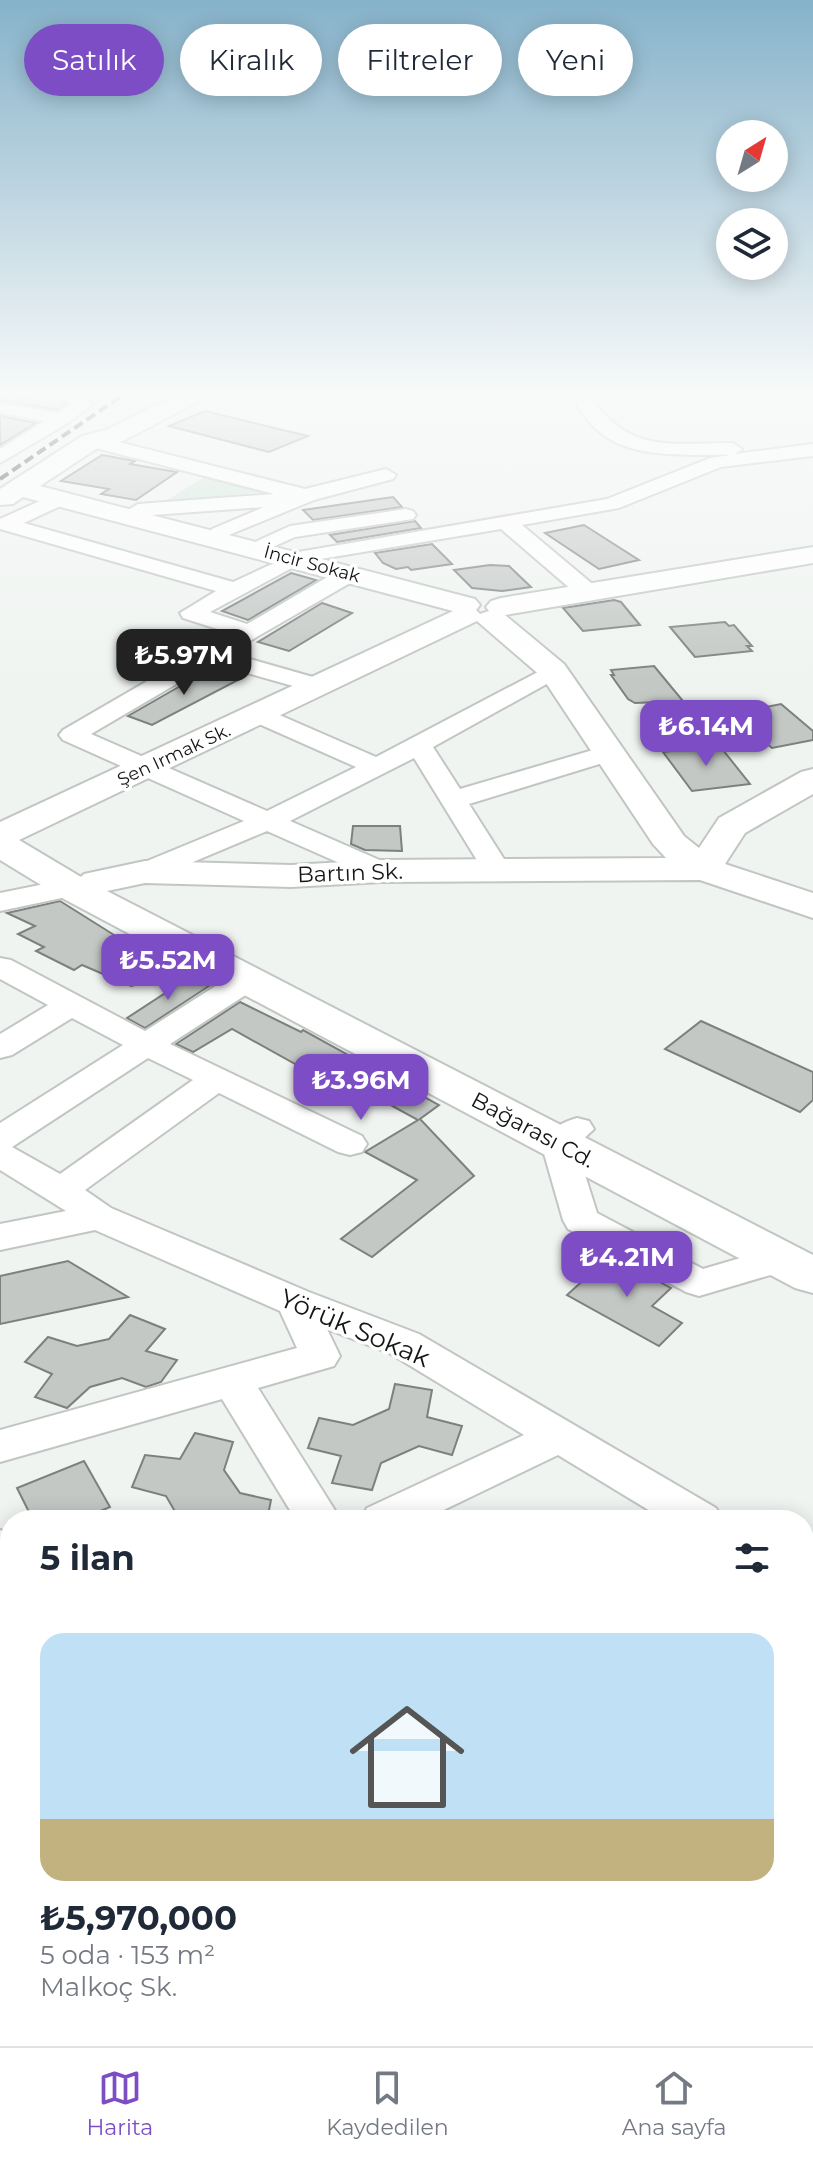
<!DOCTYPE html>
<html lang="tr">
<head>
<meta charset="utf-8">
<style>
  :root { --surface:#fff; --page:#f2f2f3; --text:#1f2937; --muted:#747a83; --line:#e0e1e3; --accent:#7d4dc5 }
  body { margin:0; font-family:Montserrat,sans-serif; background:var(--page); color:var(--text); height:100vh; display:flex; flex-direction:column; font-size:30px; white-space:nowrap }
  * { box-sizing:border-box; margin:0 }
  p { font-size:26px; color:var(--muted) }
  .icon { flex:none; width:44px; height:44px; fill:none; stroke:currentColor; stroke-width:2; stroke-linecap:round; stroke-linejoin:round }
  .map { position:relative; flex:1; overflow:hidden }
  .drawer { position:absolute; left:0px; top:1510px; width:814px; height:536px; display:flex; flex-direction:column; background:var(--surface); border-radius:32px 32px 0 0; box-shadow:0 4px 20px #0003 }
  .drawer>* { flex:none }
  .guide { position:absolute; left:24px; top:24px; width:766px; height:72px; display:flex; gap:16px }
  .needle { width:52px; rotate:37deg }
  .tools { position:absolute; left:716px; top:120px; display:grid; gap:16px }
  .tools a { display:grid; place-items:center; width:72px; height:72px; border-radius:50%; background:var(--surface); box-shadow:0 4px 20px #0003; font-size:40px }
  .price { position:absolute; translate:-50% -68px; padding:0 18px; border-radius:16px; background:var(--accent); color:#fff; font-size:26px; line-height:52px; filter:drop-shadow(0 2px 4px #0008) }
  .price::after { content:''; position:absolute; left:50%; top:48px; width:24px; height:18px; margin-left:-12px; background:inherit; clip-path:polygon(0 0,100% 0,50% 100%) }
  .price.on { background:#222; color:#fff }
  ul { padding:0; list-style:none }
  li { display:grid; align-content:center; gap:16px; height:424px; padding:0 40px }
  li span { display:grid; place-items:center; height:248px; border-radius:24px; color:#555 }
  li>.icon { margin-inline-start:auto }
  span .icon { width:144px; height:144px; fill:#fffc; stroke-width:1 }
  li b { font-size:34px }
  h2 { display:flex; justify-content:space-between; align-items:center; height:96px; padding:0 40px; font-size:34px }
  .tag { padding:0 28px; border-radius:36px; background:var(--surface); box-shadow:0 4px 20px #0003; font-size:28px; line-height:72px }
  .tag.on { background:var(--accent); color:#fff }
  .dock { display:flex; justify-content:space-around; align-items:center; height:112px; border-top:2px solid var(--line); background:var(--surface); font-size:22px; color:var(--muted) }
  .dock a { display:grid; justify-items:center; gap:4px }
  .dock .on { color:var(--accent) }
  .map>svg:first-child { display:block }
  .green { fill:#d2e6d8 }
  .building { fill:#c4c8c5; stroke:#7c817e; stroke-width:2 }
  .lines { fill:none; stroke-linecap:round; stroke-linejoin:round }
  .minor-casing { stroke:#c1c6c3; stroke-width:4 }
  .major-casing { stroke:#c1c6c3; stroke-width:4 }
  .highway-casing { stroke:#c1c6c3; stroke-width:4 }
  .minor { fill:#fff; fill-rule:evenodd }
  .major { fill:#fff; fill-rule:evenodd }
  .highway { fill:#fff; fill-rule:evenodd }
  .rail { stroke:#303231; stroke-width:4; stroke-dasharray:10 5; stroke-linecap:butt }
  .labels { text-anchor:middle; dominant-baseline:central; stroke-width:7; stroke-linejoin:round; paint-order:stroke }
  .far-street-label { font-size:18px; fill:#141615; stroke:#fff }
  .street-label { font-size:22px; fill:#141615; stroke:#fff }
  .near-street-label { font-size:26px; fill:#141615; stroke:#fff }
</style>
</head>
<body>
<div class="map">
<svg width="813" height="2046" viewBox="0 0 813 2046">
  <rect width="100%" height="100%" fill="#f0f4f1"/>
  <!-- green -->
  <path class="green" d="M 208,475 L 271,491 L 164,502 Z"/>
  <!-- building -->
  <g class="building">
    <path d="M 0,393 L 12,393 L 22,399 L 37,393 L 50,393 L 66,404 L 57,410 L 0,400 Z"/>
    <path d="M 205,411 L 266,426 L 308,436 L 269,452 L 169,426 Z"/>
    <path d="M 0,416 L 36,423 L 0,445 Z"/>
    <path d="M 102,455 L 135,461 L 130,464 L 177,472 L 136,500 L 101,494 L 109,489 L 61,481 Z"/>
    <path d="M 393,497 L 402,507 L 313,520 L 303,510 Z"/>
    <path d="M 415,521 L 421,528 L 337,542 L 330,535 Z"/>
    <path d="M 584,525 L 639,560 L 599,569 L 545,533 Z"/>
    <path d="M 432,544 L 452,564 L 411,570 L 408,567 L 396,569 L 383,563 L 375,553 Z"/>
    <path d="M 490,565 L 509,566 L 531,587 L 502,591 L 472,588 L 454,570 Z"/>
    <path d="M 291,573 L 316,580 L 248,620 L 222,611 Z"/>
    <path d="M 614,600 L 621,602 L 640,625 L 583,631 L 563,608 Z"/>
    <path d="M 322,603 L 352,613 L 289,651 L 258,642 Z"/>
    <path d="M 725,622 L 729,626 L 734,625 L 752,646 L 747,646 L 752,651 L 695,657 L 670,627 Z"/>
    <path d="M 654,666 L 683,701 L 635,703 L 628,699 L 611,675 L 614,675 L 611,670 Z"/>
    <path d="M 210,669 L 240,679 L 152,725 L 128,716 Z"/>
    <path d="M 781,704 L 813,731 L 813,740 L 772,748 L 731,714 Z"/>
    <path d="M 719,745 L 750,784 L 692,791 L 663,752 Z"/>
    <path d="M 353,826 L 400,826 L 402,851 L 365,850 L 351,844 Z"/>
    <path d="M 60,901 L 122,940 L 164,961 L 162,964 L 184,974 L 131,986 L 82,965 L 74,970 L 36,951 L 44,947 L 18,934 L 35,926 L 7,913 Z"/>
    <path d="M 190,977 L 209,986 L 145,1028 L 127,1018 Z"/>
    <path d="M 240,1002 L 301,1032 L 303,1030 L 439,1105 L 420,1119 L 474,1176 L 372,1257 L 341,1239 L 417,1180 L 365,1152 L 418,1120 L 338,1076 L 335,1078 L 303,1061 L 297,1065 L 232,1029 L 193,1052 L 176,1044 Z"/>
    <path d="M 701,1021 L 813,1072 L 813,1100 L 800,1112 L 665,1049 Z"/>
    <path d="M 611,1255 L 671,1288 L 652,1306 L 682,1323 L 659,1346 L 567,1295 Z"/>
    <path d="M 68,1261 L 128,1297 L 0,1324 L 0,1276 Z"/>
    <path d="M 130,1315 L 165,1329 L 146,1351 L 177,1360 L 161,1382 L 146,1387 L 122,1378 L 90,1387 L 67,1408 L 35,1397 L 52,1374 L 25,1362 L 48,1337 L 77,1346 L 109,1339 Z"/>
    <path d="M 395,1384 L 432,1390 L 427,1417 L 462,1426 L 452,1455 L 419,1446 L 381,1463 L 372,1490 L 332,1483 L 341,1456 L 308,1448 L 319,1418 L 353,1425 L 389,1409 Z"/>
    <path d="M 195,1433 L 233,1442 L 224,1470 L 240,1493 L 271,1500 L 267,1520 L 180,1520 L 166,1496 L 132,1487 L 145,1455 L 180,1459 Z"/>
    <path d="M 84,1461 L 110,1507 L 79,1520 L 33,1520 L 17,1488 Z"/>
  </g>
  <g class="lines">
    <!-- minor casing -->
    <g class="minor-casing">
      <g id="minor">
        <path d="M 53,393 L 75,393 L 93,404 L 68,423 L 0,463 L 0,449 L 44,421 L 0,413 L 0,403 L 58,413 L 71,404 Z"/>
        <path d="M 569,393 L 587,393 C 629,454 666,443 733,443 L 742,449 L 735,454 L 813,444 L 813,456 L 721,467 L 619,508 L 522,525 L 596,587 L 599,592 L 596,597 L 580,597 L 501,529 L 303,562 L 210,612 L 247,624 L 341,569 L 357,569 L 360,574 L 357,579 L 229,653 L 327,681 L 330,686 L 327,691 L 318,693 L 212,663 L 91,734 L 267,811 L 356,767 L 250,720 L 247,715 L 250,710 L 268,710 L 376,757 L 553,664 L 561,666 L 565,671 L 561,676 L 433,747 L 460,789 L 610,745 L 619,748 L 623,753 L 619,758 L 469,804 L 511,870 L 507,876 L 497,879 L 487,876 L 483,870 L 414,758 L 290,821 L 391,865 L 395,871 L 391,877 L 381,880 L 371,877 L 267,831 L 155,878 L 145,881 L 135,878 L 131,872 L 135,866 L 244,821 L 63,740 L 59,735 L 63,730 L 230,633 L 183,618 L 180,613 L 216,591 L 0,529 L 0,519 L 53,495 L 67,495 L 70,499 L 67,503 L 24,523 L 233,582 L 298,552 L 607,499 L 710,458 L 731,455 C 690,454 634,460 601,433 C 587,423 579,407 569,393 Z"/>
        <path d="M 91,435 L 305,489 L 386,469 L 396,475 L 393,479 L 314,500 L 219,539 L 209,533 L 212,529 L 264,507 L 138,516 L 128,510 L 138,504 L 274,494 L 84,445 L 82,441 Z"/>
        <path d="M 406,509 L 413,511 L 416,515 L 413,519 L 295,537 L 264,551 L 254,545 L 257,541 L 290,526 Z"/>
        <path d="M 94,874 L 104,877 L 108,883 L 104,889 L 0,911 L 0,893 Z"/>
        <path d="M 0,958 L 11,960 L 145,1031 L 236,973 L 247,971 L 258,973 L 263,980 L 258,987 L 170,1044 L 362,1136 L 367,1144 L 362,1152 L 350,1155 L 338,1152 L 219,1093 L 85,1190 L 111,1208 L 309,1292 L 419,1334 L 716,1508 L 723,1520 L 665,1520 L 558,1455 L 423,1520 L 360,1520 L 367,1508 L 524,1435 L 391,1354 L 327,1329 L 340,1356 L 334,1366 L 258,1388 L 341,1520 L 296,1520 L 222,1399 L 0,1462 L 0,1430 L 297,1348 L 280,1311 L 95,1230 L 0,1250 L 0,1224 L 66,1211 L 0,1170 L 0,1123 L 123,1045 L 72,1018 L 12,1055 L 0,1058 L 0,1034 L 48,1005 L 0,979 ZM 148,1058 L 193,1080 L 60,1174 L 12,1147 Z"/>
        <path d="M 577,1118 L 589,1121 L 594,1129 L 576,1146 L 597,1213 L 703,1269 L 781,1246 L 794,1250 L 800,1259 L 794,1268 L 699,1296 L 686,1292 L 568,1229 L 563,1220 L 541,1143 C 549,1130 562,1122 577,1118 Z"/>
        <path d="M 0,1530 L 10,1533 L 10,1588 L 0,1585 Z"/>
        <path d="M 804,1579 L 813,1582 L 813,1625 L 804,1622 Z"/>
        <path d="M 813,1655 L 813,1696 L 804,1699 L 804,1658 Z"/>
        <path d="M 61,2036 L 131,2036 L 127,2046 L 57,2046 Z"/>
      </g>
    </g>
    <!-- major casing -->
    <g class="major-casing">
      <path id="major" d="M 180,393 L 208,393 L 205,398 L 123,441 L 99,447 L 40,486 L 475,599 L 480,605 L 476,610 L 480,614 L 489,611 L 486,607 L 491,601 L 501,598 L 813,547 L 813,563 L 505,615 L 564,664 L 684,836 L 699,848 L 719,818 L 801,772 L 813,769 L 813,794 L 745,833 L 725,864 L 813,893 L 813,918 L 700,880 L 381,882 L 291,887 L 145,883 L 107,891 L 813,1255 L 813,1293 L 795,1288 L 64,899 L 0,860 L 0,822 L 453,611 L 23,497 L 13,504 L 0,505 L 0,489 L 82,436 L 106,430 ZM 477,621 L 542,677 L 653,844 L 666,858 L 381,860 L 291,865 L 145,861 L 84,874 L 81,877 L 19,840 Z"/>
    </g>
    <!-- highway casing -->
    <g class="highway-casing">
      <g id="highway">
        <path d="M 813,1785 L 813,1851 L 804,1854 L 804,1788 Z"/>
        <path d="M 813,1940 L 813,2015 L 804,2019 L 804,1944 Z"/>
        <path d="M 415,2036 L 503,2036 L 499,2046 L 411,2046 Z"/>
        <path d="M 646,2036 L 737,2036 L 733,2046 L 642,2046 Z"/>
      </g>
    </g>
    <!-- minor -->
    <use href="#minor" class="minor"/>
    <!-- major -->
    <use href="#major" class="major"/>
    <!-- highway -->
    <use href="#highway" class="highway"/>
    <!-- rail -->
    <path class="rail" d="M 0,479 L 126,393"/>
  </g>
  <!-- sky -->
  <linearGradient id="sky" x2="0" y2="1"><stop stop-color="#86b2ca"/><stop offset="0.58" stop-color="#f8faf9"/><stop offset="1" stop-color="#f8faf9" stop-opacity="0"/></linearGradient>
  <rect width="813" height="679" fill="url(#sky)"/>
  <g class="labels">
    <!-- far-street labels -->
    <g class="far-street-label">
      <text transform="translate(312 564) rotate(15)">İncir Sokak</text>
      <text transform="translate(174 755) rotate(-25)">Şen Irmak Sk.</text>
    </g>
    <!-- street labels -->
    <g class="street-label">
      <text transform="translate(350 873) rotate(-2)">Bartın Sk.</text>
      <text transform="translate(533 1130) rotate(28)">Bağarası Cd.</text>
    </g>
    <!-- near-street labels -->
    <g class="near-street-label">
      <text transform="translate(355 1328) rotate(23)">Yörük Sokak</text>
    </g>
  </g>
</svg>
<div class="tools">
<a><svg class="needle" viewBox="-14 -14 28 28"><path d="M0-13l5 13h-10z" fill="#e53935"/><path d="M0 13l5-13h-10z" fill="#747a83"/></svg></a>
<a><svg class="icon" aria-label="layers" viewBox="0 0 24 24"><path d="M12 4l9 5-9 5-9-5zM3 14l9 5 9-5"/></svg></a>
</div>
<b class="price on" style="left:184px;top:697px">₺5.97M</b>
<b class="price" style="left:706px;top:768px">₺6.14M</b>
<b class="price" style="left:168px;top:1002px">₺5.52M</b>
<b class="price" style="left:361px;top:1122px">₺3.96M</b>
<b class="price" style="left:627px;top:1299px">₺4.21M</b>
<div class="guide">
<a class="tag on">Satılık</a>
<a class="tag">Kiralık</a>
<a class="tag">Filtreler</a>
<a class="tag">Yeni</a>
</div>
<section class="drawer">
<h2>5 ilan<svg class="icon" aria-label="filters" viewBox="0 0 24 24"><path d="M4 7h16M4 17h16"/><circle cx="9" cy="7" r="2"/><circle cx="15" cy="17" r="2"/></svg></h2>
<ul>
<li><span style="background:linear-gradient(#bfe0f5 75%,#c2b280 0)"><svg class="icon" aria-label="home" viewBox="0 0 24 24"><path d="M3 11l9-7 9 7M6 9v11h12V9"/></svg></span><div><b>₺5,970,000</b><p>5 oda · 153 m²</p><p>Malkoç Sk.</p></div></li>
</ul>
</section>
</div>
<nav class="dock">
<a class="on"><svg class="icon" aria-label="map" viewBox="0 0 24 24"><path d="M3 6l6-2 6 2 6-2v14l-6 2-6-2-6 2zM9 4v14M15 6v14"/></svg>Harita</a>
<a><svg class="icon" aria-label="saved" viewBox="0 0 24 24"><path d="M7 4h10v16l-5-4-5 4z"/></svg>Kaydedilen</a>
<a><svg class="icon" aria-label="home" viewBox="0 0 24 24"><path d="M3 11l9-7 9 7M6 9v11h12V9"/></svg>Ana sayfa</a>
</nav>
</body>
</html>
